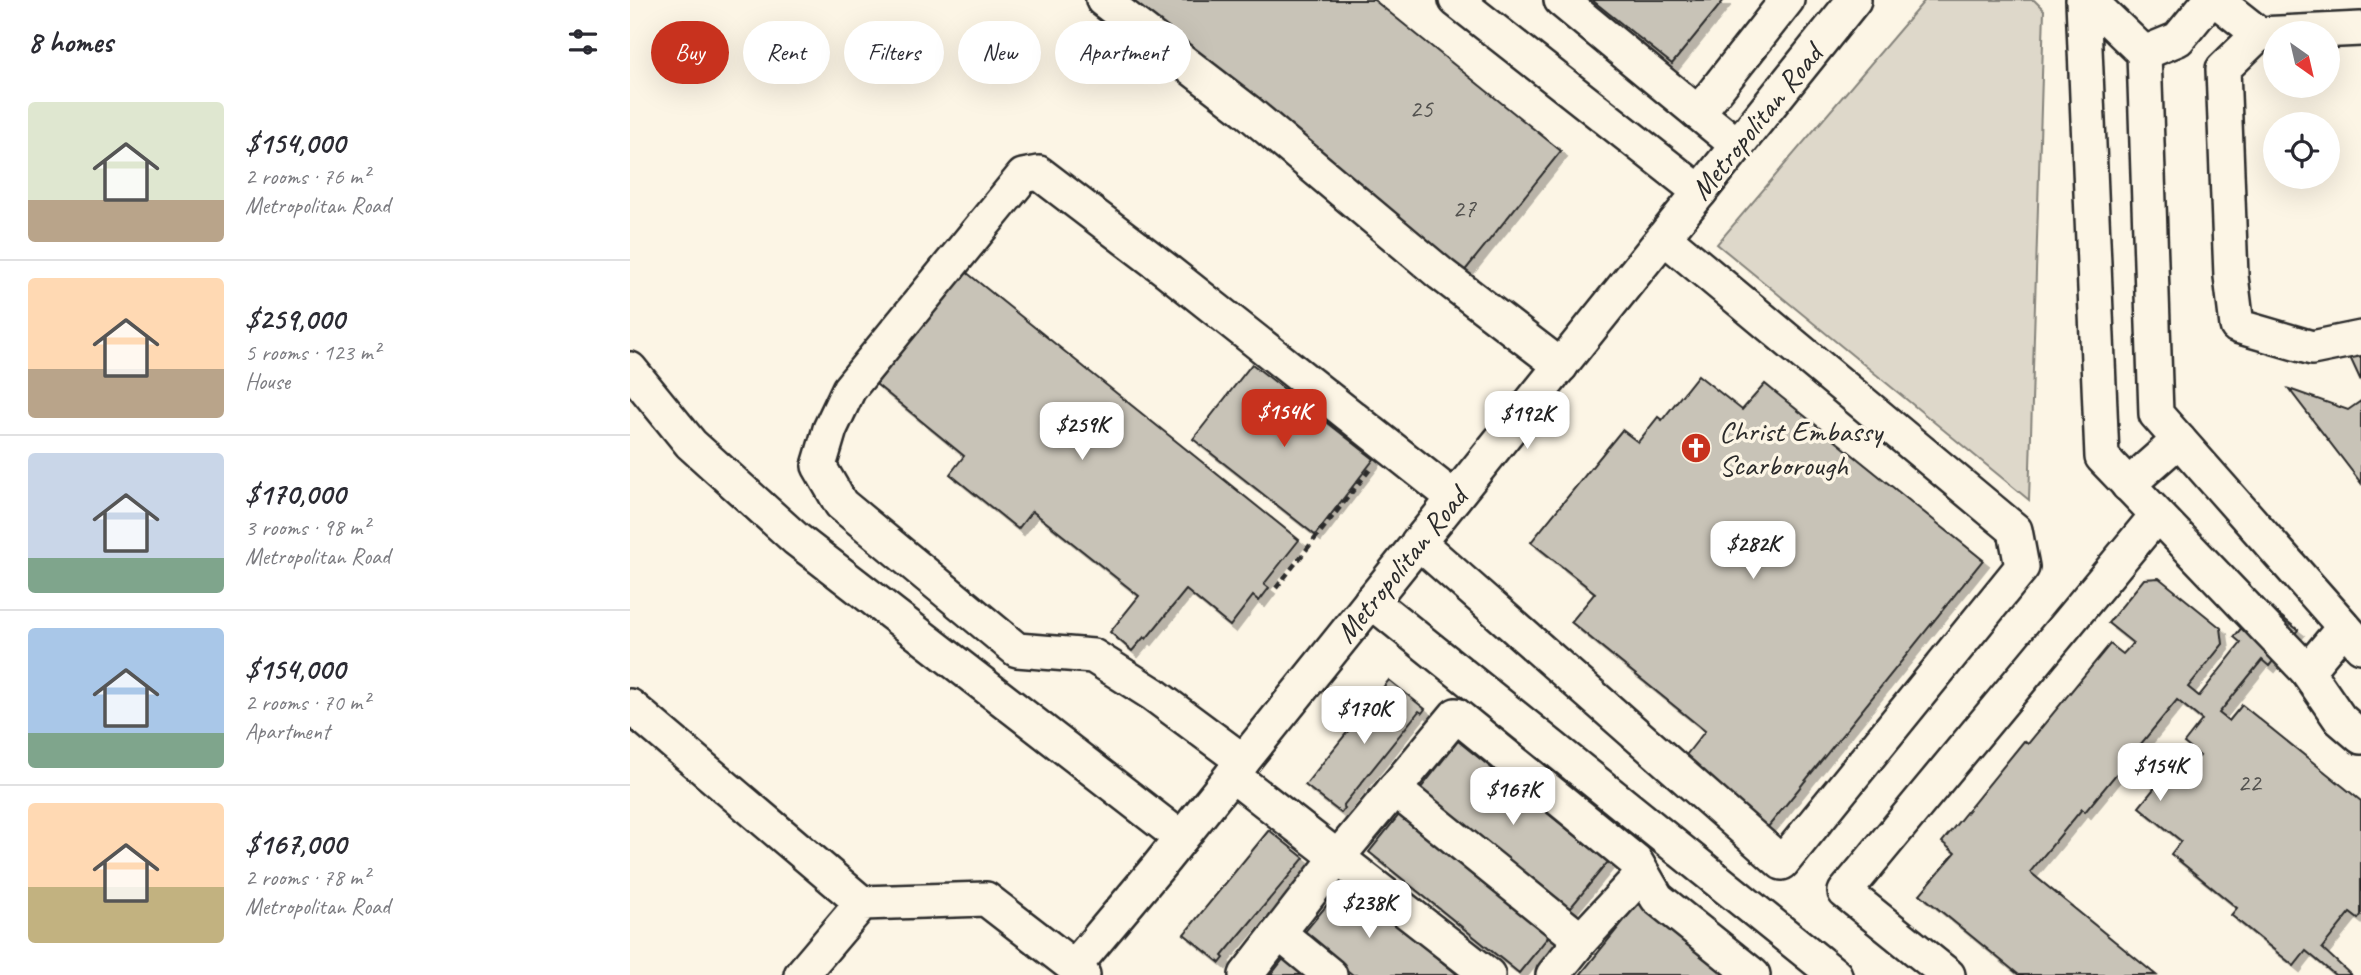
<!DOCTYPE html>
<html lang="en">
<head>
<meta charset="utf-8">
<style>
  :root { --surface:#fff; --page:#f7f7f7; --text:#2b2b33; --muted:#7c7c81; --line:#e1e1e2; --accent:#c8321e }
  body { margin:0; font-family:Caveat,sans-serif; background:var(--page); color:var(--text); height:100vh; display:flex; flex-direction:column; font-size:26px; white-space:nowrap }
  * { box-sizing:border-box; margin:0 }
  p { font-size:23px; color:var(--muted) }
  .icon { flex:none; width:38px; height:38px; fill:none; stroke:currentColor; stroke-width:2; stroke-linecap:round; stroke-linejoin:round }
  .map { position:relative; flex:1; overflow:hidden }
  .details { display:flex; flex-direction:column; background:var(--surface); width:630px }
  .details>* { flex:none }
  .hud { position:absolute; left:21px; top:21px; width:665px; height:63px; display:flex; gap:14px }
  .needle { width:46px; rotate:146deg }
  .tools { position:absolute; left:1633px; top:21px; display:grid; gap:14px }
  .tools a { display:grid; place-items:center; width:77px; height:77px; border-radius:50%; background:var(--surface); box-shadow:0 7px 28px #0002; font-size:35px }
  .price { position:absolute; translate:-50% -60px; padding:0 16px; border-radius:14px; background:#fff; color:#222; font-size:23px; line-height:46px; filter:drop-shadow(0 2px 4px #0008) }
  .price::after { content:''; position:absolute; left:50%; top:42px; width:21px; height:16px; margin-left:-10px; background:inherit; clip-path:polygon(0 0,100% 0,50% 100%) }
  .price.selected { background:var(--accent); color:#fff }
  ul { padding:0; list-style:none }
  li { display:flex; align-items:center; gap:21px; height:175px; padding:0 28px }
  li+li { border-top:2px solid var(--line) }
  li span { display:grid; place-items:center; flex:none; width:196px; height:140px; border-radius:7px; color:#555 }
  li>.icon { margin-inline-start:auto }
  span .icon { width:84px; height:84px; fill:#fffc; stroke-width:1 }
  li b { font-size:30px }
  h2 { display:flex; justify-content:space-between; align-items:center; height:84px; padding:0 28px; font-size:30px }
  .pill { padding:0 24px; border-radius:32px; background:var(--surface); box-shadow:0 7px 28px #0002; font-size:24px; line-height:63px }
  .pill.selected { background:var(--accent); color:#fff }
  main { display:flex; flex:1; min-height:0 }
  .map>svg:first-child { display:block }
  .green { fill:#ded8ca; stroke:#84827a; stroke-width:2 }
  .building { fill:#c8c3b7; stroke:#2b2b2b; stroke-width:2; filter:url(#shadow) }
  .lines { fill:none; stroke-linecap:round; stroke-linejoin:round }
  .minor-casing { stroke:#2b2b2b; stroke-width:38 }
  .path { stroke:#2b2b2b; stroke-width:4.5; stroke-dasharray:7 5; stroke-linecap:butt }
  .minor { stroke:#fcf5e5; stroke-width:33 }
  .labels { text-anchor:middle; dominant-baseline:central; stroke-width:7; stroke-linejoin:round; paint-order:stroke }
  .number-label { font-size:26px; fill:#52514e }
  .street-label { font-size:30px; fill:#2b2b2b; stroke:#fcf5e5 }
  .poi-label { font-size:30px; fill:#2b2b2b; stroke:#fcf5e5; text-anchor:start }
</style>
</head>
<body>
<main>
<section class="details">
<h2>8 homes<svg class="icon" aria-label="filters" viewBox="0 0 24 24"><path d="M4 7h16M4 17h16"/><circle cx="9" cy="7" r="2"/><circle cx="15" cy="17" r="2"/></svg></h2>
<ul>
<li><span style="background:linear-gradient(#dfe7d0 70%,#b9a48a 0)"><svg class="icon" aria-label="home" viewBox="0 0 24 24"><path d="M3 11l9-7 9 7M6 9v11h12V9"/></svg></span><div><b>$154,000</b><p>2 rooms · 76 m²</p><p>Metropolitan Road</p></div></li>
<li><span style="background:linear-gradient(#ffd9b3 65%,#b9a48a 0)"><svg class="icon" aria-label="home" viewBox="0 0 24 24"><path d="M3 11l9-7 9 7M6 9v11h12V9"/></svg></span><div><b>$259,000</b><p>5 rooms · 123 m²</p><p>House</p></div></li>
<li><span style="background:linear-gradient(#c9d6e8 75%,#7fa58c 0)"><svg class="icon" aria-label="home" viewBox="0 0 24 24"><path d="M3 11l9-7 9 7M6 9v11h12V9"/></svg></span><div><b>$170,000</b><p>3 rooms · 98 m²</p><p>Metropolitan Road</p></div></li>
<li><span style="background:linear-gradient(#a9c7e8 75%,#7fa58c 0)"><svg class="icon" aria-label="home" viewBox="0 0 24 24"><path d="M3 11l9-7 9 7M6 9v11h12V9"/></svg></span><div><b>$154,000</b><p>2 rooms · 70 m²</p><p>Apartment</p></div></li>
<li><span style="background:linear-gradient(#ffd9b3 60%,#c2b280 0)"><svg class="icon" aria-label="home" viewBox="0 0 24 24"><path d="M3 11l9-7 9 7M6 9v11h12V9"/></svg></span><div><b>$167,000</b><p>2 rooms · 78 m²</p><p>Metropolitan Road</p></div></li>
</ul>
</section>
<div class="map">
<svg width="1731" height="975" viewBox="0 0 1731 975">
  <defs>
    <filter id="shadow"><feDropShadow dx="6" dy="6" stdDeviation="0" flood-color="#0004"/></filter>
  </defs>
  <rect width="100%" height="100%" fill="#fcf5e5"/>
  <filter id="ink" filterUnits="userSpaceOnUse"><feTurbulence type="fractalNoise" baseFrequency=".0143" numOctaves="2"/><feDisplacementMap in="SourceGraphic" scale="14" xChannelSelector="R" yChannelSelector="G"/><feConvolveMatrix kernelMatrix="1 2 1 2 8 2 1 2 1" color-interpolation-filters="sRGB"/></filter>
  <g filter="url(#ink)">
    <!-- green -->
    <path class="green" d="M 1295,0 L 1404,0 L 1414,10 L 1399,500 L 1087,244 Z"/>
    <!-- building -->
    <g class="building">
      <path d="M 494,0 L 744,0 L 931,151 L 833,273 Z"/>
      <path d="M 962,0 L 1094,0 L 1042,64 Z"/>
      <path d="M 336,272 L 669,540 L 634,584 L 639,588 L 629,601 L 623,596 L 600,626 L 556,590 L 516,639 L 514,637 L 502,651 L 480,632 L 509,596 L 402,511 L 388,529 L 320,474 L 334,456 L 246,384 Z"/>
      <path d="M 1731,350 L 1731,381 L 1719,355 Z"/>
      <path d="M 622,364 L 744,459 L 685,535 L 563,439 Z"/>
      <path d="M 1068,375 L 1112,410 L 1135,384 L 1353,560 L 1138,827 L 1053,759 L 1075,731 L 941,622 L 965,593 L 901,542 L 992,430 L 1008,442 L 1028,417 L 1032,420 Z"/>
      <path d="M 1659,389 L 1718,410 L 1731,401 L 1731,483 Z"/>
      <path d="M 1529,578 L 1591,628 L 1593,644 L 1558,687 L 1569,696 L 1611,643 L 1604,637 L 1633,602 L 1668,630 L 1639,666 L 1632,660 L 1589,713 L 1599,721 L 1612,705 L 1731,801 L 1731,915 L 1728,919 L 1720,913 L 1692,948 L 1721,975 L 1705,975 L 1676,951 L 1664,966 L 1601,915 L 1607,908 L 1541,854 L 1551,841 L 1509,807 L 1553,753 L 1565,762 L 1570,756 L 1554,743 L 1572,720 L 1547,700 L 1455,812 L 1452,809 L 1400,872 L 1526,975 L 1389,975 L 1290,894 L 1325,853 L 1312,842 L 1394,741 L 1398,744 L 1480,644 L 1493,654 L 1503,643 L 1478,623 L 1514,579 Z"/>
      <path d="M 759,680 L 795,709 L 792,713 L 789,711 L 713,806 L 715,808 L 711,813 L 675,785 Z"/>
      <path d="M 828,741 L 978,862 L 937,912 L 788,792 Z"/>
      <path d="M 772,811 L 923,931 L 889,973 L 739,852 Z"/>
      <path d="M 639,830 L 674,858 L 592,956 L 594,958 L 590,963 L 554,934 Z"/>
      <path d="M 715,883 L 828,975 L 723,975 L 673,934 Z"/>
      <path d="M 1008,903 L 1098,975 L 950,975 Z"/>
      <path d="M 658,953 L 685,975 L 641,975 Z"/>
    </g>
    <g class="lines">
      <!-- minor casing -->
      <g class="minor-casing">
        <g id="minor">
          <path d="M 473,0 L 617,111 L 811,274 L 931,366"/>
          <path d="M 826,0 L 1070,192"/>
          <path d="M 931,0 L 1107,145"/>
          <path d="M 1453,0 L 1472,457 L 1677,671 L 1710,719 L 1731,737"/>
          <path d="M 1459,0 L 1514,53 L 1526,414 L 1731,646"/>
          <path d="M 1586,0 L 1629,34 L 1731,29"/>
          <path d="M 1629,34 L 1593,69 L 1601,276 L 1607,326 L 1682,348 L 1731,338"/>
          <path d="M 1514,53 L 1548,39 L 1580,0"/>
          <path d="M 1068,113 L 1157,0"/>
          <path d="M 0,369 L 61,444 L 166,539 L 551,838"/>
          <path d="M 1498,485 L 1549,440"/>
          <path d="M 788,542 L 1152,863 L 1392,567 L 1385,530 L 1034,237"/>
          <path d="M 741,601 L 1205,975"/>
          <path d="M 1677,671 L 1714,627"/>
          <path d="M 0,706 L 232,903"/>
          <path d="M 613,761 L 523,694 L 463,656 L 387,650 L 211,504 L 189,466 L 200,429 L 219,389 L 393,176 L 409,173 L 535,269 L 824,498"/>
          <path d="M 602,775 L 858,975"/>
          <path d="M 764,789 L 951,940 L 923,975"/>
          <path d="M 649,933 L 700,975"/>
          <path d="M 951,940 L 1012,874"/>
          <path d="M 171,975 L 232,903 L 356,899 L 444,967"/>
          <path d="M 453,975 L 444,967 L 528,867 L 1224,0"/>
          <path d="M 616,975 L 707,858 L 826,715 L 1006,862 L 1027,898 L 1123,975"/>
          <path d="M 1318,975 L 1215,892 L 1527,515"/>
        </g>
      </g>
      <!-- path -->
      <path class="path" d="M 646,588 L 741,468"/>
      <!-- minor -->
      <use href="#minor" class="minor"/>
    </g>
  </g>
  <!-- icons -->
  <defs>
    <g id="church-disc" transform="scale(1.575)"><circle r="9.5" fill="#c8321e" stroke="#fcf5e5"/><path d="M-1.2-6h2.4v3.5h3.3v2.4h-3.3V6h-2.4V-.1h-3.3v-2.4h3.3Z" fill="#fff"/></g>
  </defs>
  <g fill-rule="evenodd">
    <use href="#church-disc" x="1066" y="448"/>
  </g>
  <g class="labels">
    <!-- number labels -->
    <g class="number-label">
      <text x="791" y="108">25</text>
      <text x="834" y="208">27</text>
      <text x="1619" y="782">22</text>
    </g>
    <!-- street labels -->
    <g class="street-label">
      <text transform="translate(1126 122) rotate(-51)">Metropolitan Road</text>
      <text transform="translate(771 565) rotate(-51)">Metropolitan Road</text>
    </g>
    <!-- poi labels -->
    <g class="poi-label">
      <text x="1089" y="431">Christ Embassy<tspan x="1089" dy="34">Scarborough</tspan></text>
    </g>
  </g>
</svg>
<div class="tools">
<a><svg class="needle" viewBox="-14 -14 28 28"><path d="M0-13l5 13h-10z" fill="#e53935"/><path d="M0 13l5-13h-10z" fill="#7c7c81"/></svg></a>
<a><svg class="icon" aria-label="locate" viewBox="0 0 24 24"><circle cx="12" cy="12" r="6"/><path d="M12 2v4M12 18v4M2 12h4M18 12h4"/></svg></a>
</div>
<b class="price selected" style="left:654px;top:449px">$154K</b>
<b class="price" style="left:897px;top:451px">$192K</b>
<b class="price" style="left:452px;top:462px">$259K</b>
<b class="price" style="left:1123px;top:581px">$282K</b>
<b class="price" style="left:734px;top:746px">$170K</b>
<b class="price" style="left:1530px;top:803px">$154K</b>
<b class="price" style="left:883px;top:827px">$167K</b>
<b class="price" style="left:739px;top:940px">$238K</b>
<div class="hud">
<a class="pill selected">Buy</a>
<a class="pill">Rent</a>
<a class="pill">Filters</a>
<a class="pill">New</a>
<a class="pill">Apartment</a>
</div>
</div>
</main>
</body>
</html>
